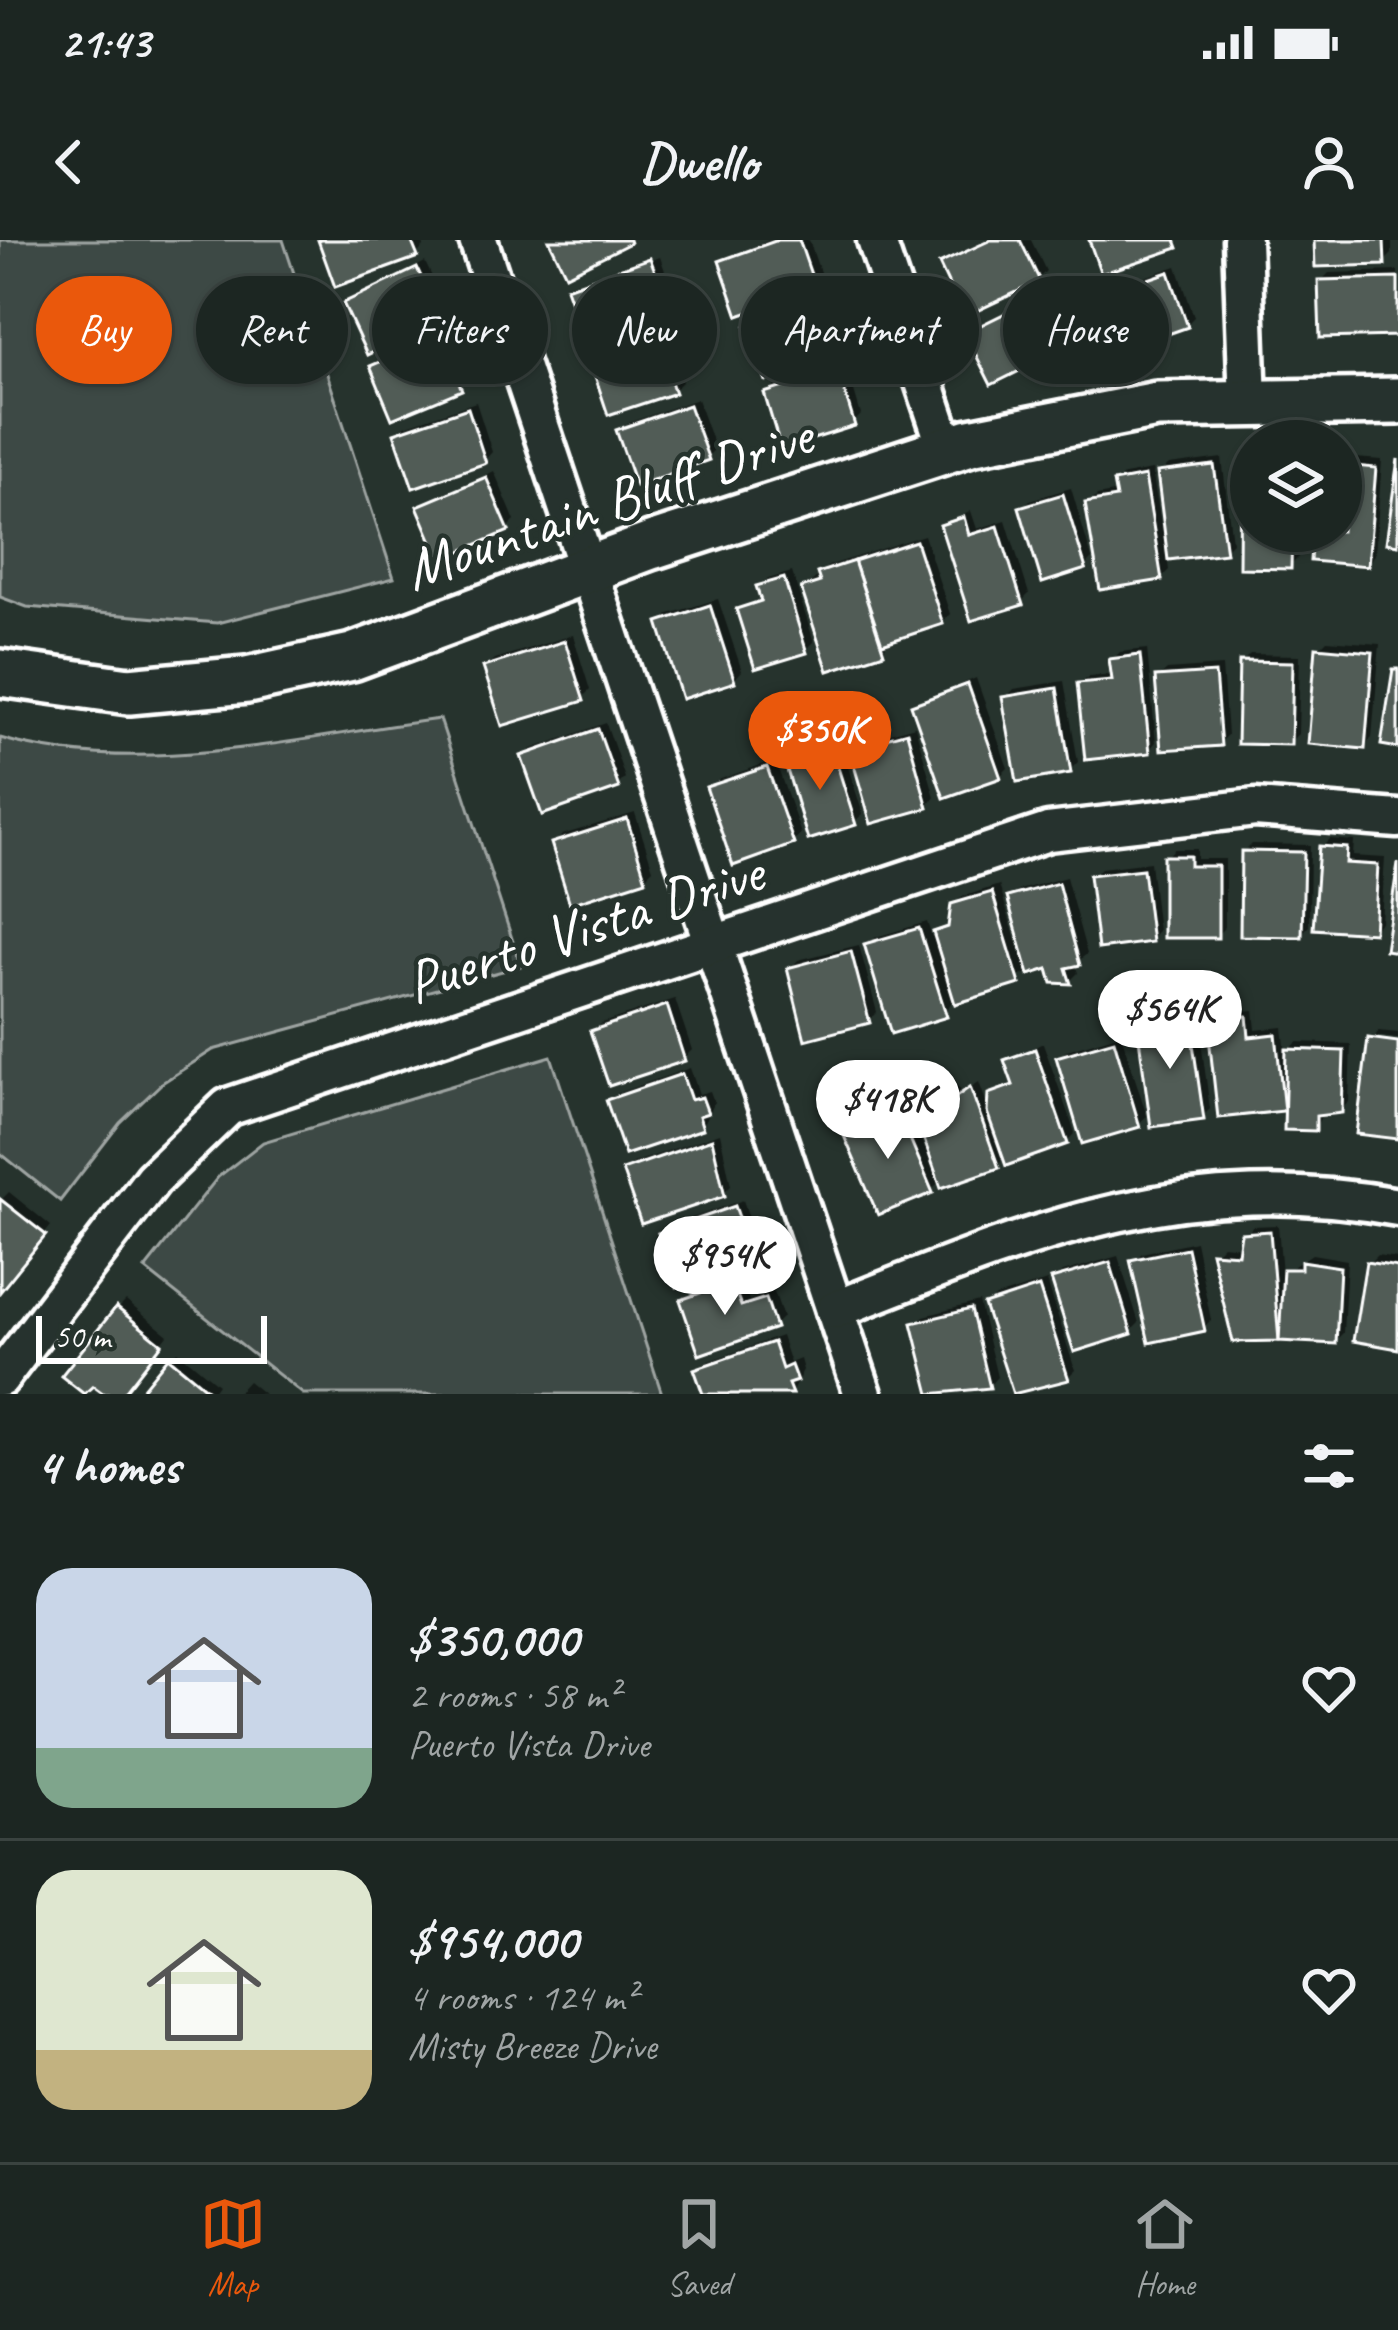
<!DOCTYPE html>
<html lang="en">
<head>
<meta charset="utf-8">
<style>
  :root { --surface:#1c2622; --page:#29322f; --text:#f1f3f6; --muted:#a0a5a5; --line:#3a4340; --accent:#ea580c }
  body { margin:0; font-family:Caveat,sans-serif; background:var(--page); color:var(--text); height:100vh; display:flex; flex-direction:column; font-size:45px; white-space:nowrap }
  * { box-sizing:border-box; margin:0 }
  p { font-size:39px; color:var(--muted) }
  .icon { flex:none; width:66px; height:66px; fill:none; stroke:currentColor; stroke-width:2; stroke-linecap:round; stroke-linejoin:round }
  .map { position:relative; height:1154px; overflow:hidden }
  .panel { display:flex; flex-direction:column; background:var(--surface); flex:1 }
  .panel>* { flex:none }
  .guide { position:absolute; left:36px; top:36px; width:1326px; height:108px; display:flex; gap:24px }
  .controls { position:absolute; left:1230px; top:180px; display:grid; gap:24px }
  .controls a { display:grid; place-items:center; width:132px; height:132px; border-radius:50%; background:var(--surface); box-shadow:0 3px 9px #0004,0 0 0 3px var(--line); font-size:60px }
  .scale { position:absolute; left:36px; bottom:30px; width:231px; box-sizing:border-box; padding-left:12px; border:6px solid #fff; border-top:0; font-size:33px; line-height:42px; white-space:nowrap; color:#fff; -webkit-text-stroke:9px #26332d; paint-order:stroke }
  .price { position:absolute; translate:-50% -102px; padding:0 27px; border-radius:42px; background:#fff; color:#222; font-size:39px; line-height:78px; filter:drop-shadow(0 3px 6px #0008) }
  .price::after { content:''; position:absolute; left:50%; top:72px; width:36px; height:27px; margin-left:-18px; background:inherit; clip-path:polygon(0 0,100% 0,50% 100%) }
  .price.on { background:var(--accent); color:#fff }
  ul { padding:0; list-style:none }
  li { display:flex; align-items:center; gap:36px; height:300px; padding:0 36px }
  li+li { border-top:3px solid var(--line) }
  li span { display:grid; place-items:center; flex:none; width:336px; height:240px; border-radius:36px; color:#555 }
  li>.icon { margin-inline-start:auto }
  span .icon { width:144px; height:144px; fill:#fffc; stroke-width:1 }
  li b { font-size:51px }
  h2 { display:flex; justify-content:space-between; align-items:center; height:144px; padding:0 36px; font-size:51px }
  .tag { padding:0 42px; border-radius:54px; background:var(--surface); box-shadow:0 3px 9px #0004,0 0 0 3px var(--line); font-size:42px; line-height:108px }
  .tag.on { background:var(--accent); color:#fff }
  .status { display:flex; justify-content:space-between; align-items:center; height:84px; padding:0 60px; background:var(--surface); direction:ltr }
  .status svg { height:33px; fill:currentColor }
  header { display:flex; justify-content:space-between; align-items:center; height:156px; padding:0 36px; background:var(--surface); font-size:54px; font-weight:600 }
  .tab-bar { display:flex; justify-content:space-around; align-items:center; height:168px; border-top:3px solid var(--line); background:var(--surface); font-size:33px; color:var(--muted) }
  .tab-bar a { display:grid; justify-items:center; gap:6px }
  .tab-bar .on { color:var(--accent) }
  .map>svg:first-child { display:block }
  .green { fill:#3e4944; stroke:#9ea4a2; stroke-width:3 }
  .shadow { fill:#0007 }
  .building { fill:#515c57; stroke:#fff; stroke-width:3 }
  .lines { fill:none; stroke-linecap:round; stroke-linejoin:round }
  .minor-casing { stroke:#fff; stroke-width:45 }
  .tertiary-casing { stroke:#fff; stroke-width:54 }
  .minor { stroke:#26332d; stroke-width:36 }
  .tertiary { stroke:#26332d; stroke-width:45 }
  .labels { text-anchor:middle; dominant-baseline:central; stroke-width:9; stroke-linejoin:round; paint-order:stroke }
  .street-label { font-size:60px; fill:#fff; stroke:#26332d }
</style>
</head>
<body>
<div class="status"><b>21:43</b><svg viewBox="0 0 49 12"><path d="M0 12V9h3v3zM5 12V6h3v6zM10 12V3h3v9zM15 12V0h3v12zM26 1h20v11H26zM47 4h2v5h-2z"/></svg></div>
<header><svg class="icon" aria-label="back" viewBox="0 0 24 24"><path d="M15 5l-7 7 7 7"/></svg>Dwello<svg class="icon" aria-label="person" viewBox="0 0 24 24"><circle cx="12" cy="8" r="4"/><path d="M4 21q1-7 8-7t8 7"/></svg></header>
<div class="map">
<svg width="1398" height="1154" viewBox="0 0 1398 1154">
  <rect width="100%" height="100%" fill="#26332d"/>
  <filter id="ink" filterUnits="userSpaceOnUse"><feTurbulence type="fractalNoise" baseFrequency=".00833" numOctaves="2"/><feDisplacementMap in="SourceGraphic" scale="24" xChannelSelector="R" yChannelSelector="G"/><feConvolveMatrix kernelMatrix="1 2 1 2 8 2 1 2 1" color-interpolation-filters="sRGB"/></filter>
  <g filter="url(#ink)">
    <!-- green -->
    <g class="green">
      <path d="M 0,0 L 283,0 L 394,338 L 217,383 L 27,367 L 0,357 Z"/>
      <path d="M 440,479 L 521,726 L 213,810 L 162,843 L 120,883 L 60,961 L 0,913 L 0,498 C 140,539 298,497 440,479 Z"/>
      <path d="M 551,816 L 662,1154 L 303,1154 L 145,1029 L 218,937 L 263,902 Z"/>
    </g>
    <!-- shadow -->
    <g class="shadow">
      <path d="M 321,0 L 422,0 L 424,7 L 416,15 Z"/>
      <path d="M 769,0 L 809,0 L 822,38 L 814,46 L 722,22 Z"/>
      <path d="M 987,0 L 1031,0 L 1046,31 L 1038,39 L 943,25 Z"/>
      <path d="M 1317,0 L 1392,0 L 1392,14 L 1384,22 Z"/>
      <path d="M 660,17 L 676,61 L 668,69 L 569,49 Z"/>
      <path d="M 425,22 L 448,70 L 440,78 L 347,64 Z"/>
      <path d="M 1177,26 L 1194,77 L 1186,85 L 1099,58 L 1107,50 Z"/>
      <path d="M 1398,31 L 1398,93 L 1321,41 L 1329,33 Z"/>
      <path d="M 1054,47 L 1078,94 L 1070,102 L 969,94 Z"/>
      <path d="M 826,55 L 844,105 L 835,113 L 750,87 L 758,79 Z"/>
      <path d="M 448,91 L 468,139 L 460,147 L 374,126 Z"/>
      <path d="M 664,93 L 682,142 L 674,150 L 593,122 L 601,114 Z"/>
      <path d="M 846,124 L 861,175 L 853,183 L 767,154 L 775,146 Z"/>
      <path d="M 697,159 L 715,209 L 707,217 L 620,191 L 628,183 Z"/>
      <path d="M 476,162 L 492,212 L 484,221 L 397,194 L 405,186 Z"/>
      <path d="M 1222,218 L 1232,302 L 1224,310 L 1167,317 L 1169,330 L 1161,338 L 1089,264 L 1097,256 L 1118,252 L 1116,243 L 1124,235 L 1152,230 L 1161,285 L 1167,284 L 1160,233 L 1169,225 Z"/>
      <path d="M 1251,218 L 1251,291 L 1298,291 L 1298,318 L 1290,326 L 1242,325 L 1243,226 Z"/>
      <path d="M 1355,218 L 1382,220 L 1375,315 L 1367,323 L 1315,291 L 1341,291 L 1341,239 Z"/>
      <path d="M 494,231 L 515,281 L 507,289 L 421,267 Z"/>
      <path d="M 1071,248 L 1092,319 L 1084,327 L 1022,268 L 1030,260 Z"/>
      <path d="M 971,271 L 977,289 L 1006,280 L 1029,354 L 1021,362 L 944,286 Z"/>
      <path d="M 924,295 L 950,374 L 942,382 L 890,398 L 883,411 L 804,349 L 828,326 Z"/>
      <path d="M 792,332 L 814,402 L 806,410 L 740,370 L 763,357 L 760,347 L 768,339 Z"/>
      <path d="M 718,359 L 742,431 L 734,440 L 661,382 L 669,374 Z"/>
      <path d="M 573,395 L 590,450 L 582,458 L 487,427 L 495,419 Z"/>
      <path d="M 1327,400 L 1380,404 L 1372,498 L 1364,506 L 1319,408 Z"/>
      <path d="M 1147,409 L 1156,502 L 1148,511 L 1080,444 L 1089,436 L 1114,434 L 1112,420 L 1120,412 Z"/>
      <path d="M 1250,414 L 1300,415 L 1298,494 L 1290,502 L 1242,422 Z"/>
      <path d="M 1222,426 L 1227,495 L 1219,503 L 1158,438 L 1167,430 Z"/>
      <path d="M 976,438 L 1008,528 L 1000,536 L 914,465 Z"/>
      <path d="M 1064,441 L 1078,522 L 1070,530 L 1006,458 L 1014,449 Z"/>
      <path d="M 606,483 L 625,538 L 617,546 L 524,517 L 532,509 Z"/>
      <path d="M 915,486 L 935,557 L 927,565 L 853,509 L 861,501 Z"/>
      <path d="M 839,499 L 863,574 L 854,582 L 787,521 L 795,512 Z"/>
      <path d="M 775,520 L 801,594 L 793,602 L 710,548 L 718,540 Z"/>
      <path d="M 635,573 L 653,629 L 645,637 L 554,604 L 562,595 Z"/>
      <path d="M 1330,599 L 1354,601 L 1353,616 L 1385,618 L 1381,682 L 1372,690 L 1322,607 Z"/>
      <path d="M 1252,604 L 1310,605 L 1309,686 L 1301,694 L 1244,612 Z"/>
      <path d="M 1174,609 L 1197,609 L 1197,619 L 1225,619 L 1225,687 L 1217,695 L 1166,618 Z"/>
      <path d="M 1150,622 L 1158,691 L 1150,699 L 1093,636 L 1101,628 Z"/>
      <path d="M 1066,637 L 1087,714 L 1075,723 L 1078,733 L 1070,741 L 1050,725 L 952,761 L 945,774 L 868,705 L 876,697 L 927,682 L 932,697 L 952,682 L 953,665 L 962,657 L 999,645 L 1020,713 L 1025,712 L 1011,658 L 1019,650 Z"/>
      <path d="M 859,705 L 877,772 L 869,780 L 790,729 L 798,720 Z"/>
      <path d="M 675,759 L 692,810 L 684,818 L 594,791 L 602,783 Z"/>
      <path d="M 1197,770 L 1210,869 L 1202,877 L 1140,784 L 1148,776 Z"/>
      <path d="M 1254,770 L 1256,790 L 1283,787 L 1286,814 L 1297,802 L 1351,804 L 1349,862 L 1340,870 L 1323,873 L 1315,888 L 1287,868 L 1220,874 L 1212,798 L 1232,789 L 1242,771 Z"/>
      <path d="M 1379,791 L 1398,793 L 1398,799 L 1375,796 Z"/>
      <path d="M 1121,794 L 1147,876 L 1138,884 L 1059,818 L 1067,810 Z"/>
      <path d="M 1043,803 L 1075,893 L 1067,901 L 1006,916 L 997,925 L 941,940 L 931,950 L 846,892 L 905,862 L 925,909 L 930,907 L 916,869 L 933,858 L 932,849 L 940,841 L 953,839 L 962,853 L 979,842 L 990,873 L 991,855 L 1015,841 L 1007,821 Z"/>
      <path d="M 690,828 L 699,854 L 710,851 L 714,862 L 702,886 L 610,861 L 618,853 Z"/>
      <path d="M 720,893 L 731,945 L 723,953 L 625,931 L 633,923 Z"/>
      <path d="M 9,952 L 51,986 L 0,1050 L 0,961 Z"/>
      <path d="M 743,960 L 752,987 L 739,996 L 746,1014 L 738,1023 L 662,994 L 670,986 Z"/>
      <path d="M 1278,985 L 1282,1034 L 1312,1014 L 1347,1020 L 1343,1093 L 1335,1101 L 1235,1099 L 1214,1013 L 1222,1005 L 1242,1007 L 1252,986 Z"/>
      <path d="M 1195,1001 L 1211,1080 L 1203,1088 L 1134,1021 L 1142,1013 Z"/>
      <path d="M 1377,1015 L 1398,1018 L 1398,1106 L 1369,1023 Z"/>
      <path d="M 1118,1016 L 1139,1083 L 1131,1091 L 1055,1040 L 1063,1032 Z"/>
      <path d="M 740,1036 L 749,1060 L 774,1051 L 783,1077 L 775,1085 L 684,1061 Z"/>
      <path d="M 1047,1041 L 1075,1130 L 1067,1138 L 1016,1154 L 988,1065 L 996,1057 Z"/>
      <path d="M 126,1061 L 168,1095 L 121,1154 L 94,1143 L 118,1069 Z"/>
      <path d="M 979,1062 L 997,1137 L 989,1146 L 933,1154 L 916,1084 L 924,1076 Z"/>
      <path d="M 781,1096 L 790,1123 L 800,1119 L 803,1130 L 791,1154 L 698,1130 L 706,1122 Z"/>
      <path d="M 178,1111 L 218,1144 L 211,1154 L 170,1119 Z"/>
      <path d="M 248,1141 L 264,1154 L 236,1154 Z"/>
    </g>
    <!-- building -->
    <g class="building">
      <path d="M 318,0 L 411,0 L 418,17 L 335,47 Z"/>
      <path d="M 549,0 L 629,0 L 630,3 L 566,35 Z"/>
      <path d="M 778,0 L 799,0 L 816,49 L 738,76 L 719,21 Z"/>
      <path d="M 991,0 L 1020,0 L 1040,41 L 964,77 L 939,24 Z"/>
      <path d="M 1089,0 L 1175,0 L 1178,8 L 1101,34 Z"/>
      <path d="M 1314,0 L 1384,0 L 1385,25 L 1315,27 Z"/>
      <path d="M 650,18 L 670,71 L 585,102 L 566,48 Z"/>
      <path d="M 417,28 L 441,80 L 367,115 L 343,63 Z"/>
      <path d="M 1169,32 L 1188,87 L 1114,113 L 1095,57 Z"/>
      <path d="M 1398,38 L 1398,96 L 1320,98 L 1318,40 Z"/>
      <path d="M 1046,53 L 1072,105 L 991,145 L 965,93 Z"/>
      <path d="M 818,61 L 837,116 L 766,141 L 746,86 Z"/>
      <path d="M 439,97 L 462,150 L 392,179 L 370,126 Z"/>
      <path d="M 656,99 L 675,153 L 608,175 L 590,121 Z"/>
      <path d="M 838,130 L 855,186 L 781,209 L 764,153 Z"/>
      <path d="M 689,165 L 709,220 L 636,246 L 616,190 Z"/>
      <path d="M 468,168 L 486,223 L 413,248 L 394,193 Z"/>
      <path d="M 1398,219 L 1398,305 L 1386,303 Z"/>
      <path d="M 1214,225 L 1226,313 L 1168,320 L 1157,232 Z"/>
      <path d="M 1240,225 L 1251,225 L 1251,291 L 1292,291 L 1291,329 L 1239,328 Z"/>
      <path d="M 1344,225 L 1376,228 L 1368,326 L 1310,321 L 1312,291 L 1341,291 Z"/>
      <path d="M 1145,236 L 1162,340 L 1100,350 L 1085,263 L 1116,258 L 1113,242 Z"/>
      <path d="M 486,237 L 509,291 L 440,320 L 417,266 Z"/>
      <path d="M 1063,254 L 1086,329 L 1042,343 L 1019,267 Z"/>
      <path d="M 964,277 L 969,295 L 998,286 L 1023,365 L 971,381 L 940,285 Z"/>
      <path d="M 916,301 L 943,384 L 882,404 L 854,321 Z"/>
      <path d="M 854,321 L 884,413 L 828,431 L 801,348 L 820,342 L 817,333 Z"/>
      <path d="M 784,338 L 807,413 L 755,429 L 736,369 L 761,361 L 756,346 Z"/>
      <path d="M 710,365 L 735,442 L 682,459 L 658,382 Z"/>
      <path d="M 565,401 L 584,461 L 502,486 L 483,427 Z"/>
      <path d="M 1316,407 L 1373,412 L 1365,509 L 1308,504 Z"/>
      <path d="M 1140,415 L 1150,513 L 1085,520 L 1077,443 L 1112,440 L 1109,419 Z"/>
      <path d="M 1239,421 L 1293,422 L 1291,505 L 1237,504 Z"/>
      <path d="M 1393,429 L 1398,429 L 1398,508 L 1381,505 Z"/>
      <path d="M 1215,433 L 1221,506 L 1161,510 L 1155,437 Z"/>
      <path d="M 968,444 L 1001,538 L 944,558 L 911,465 Z"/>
      <path d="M 1057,448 L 1071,533 L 1017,542 L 1002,457 Z"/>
      <path d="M 598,489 L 619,548 L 542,575 L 521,516 Z"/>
      <path d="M 907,492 L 928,568 L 871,584 L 849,508 Z"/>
      <path d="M 831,505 L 856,585 L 808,600 L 784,520 Z"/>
      <path d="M 767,527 L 794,604 L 733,626 L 706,547 Z"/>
      <path d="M 627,579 L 646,640 L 570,664 L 551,603 Z"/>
      <path d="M 1319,606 L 1347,608 L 1346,623 L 1378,625 L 1374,693 L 1313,689 Z"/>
      <path d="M 1241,611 L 1304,612 L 1302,697 L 1240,696 Z"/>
      <path d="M 1163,616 L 1190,616 L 1190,626 L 1218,626 L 1218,698 L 1163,698 Z"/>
      <path d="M 1398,623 L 1398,712 L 1385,710 Z"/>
      <path d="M 1143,629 L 1152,702 L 1098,709 L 1089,635 Z"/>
      <path d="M 1058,643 L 1080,725 L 1066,728 L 1071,744 L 1052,743 L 1048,729 L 1029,735 L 1007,657 Z"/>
      <path d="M 992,652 L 1020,744 L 955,764 L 933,692 L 948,687 L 951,664 Z"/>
      <path d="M 919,688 L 947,777 L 891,794 L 864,704 Z"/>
      <path d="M 851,711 L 870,783 L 805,800 L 787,728 Z"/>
      <path d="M 667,765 L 685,821 L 609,846 L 590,791 Z"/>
      <path d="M 1189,776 L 1204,880 L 1151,887 L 1137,783 Z"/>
      <path d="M 1247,776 L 1249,797 L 1276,794 L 1284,871 L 1218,878 L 1209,797 L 1228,796 L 1231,778 Z"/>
      <path d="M 1368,798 L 1398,802 L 1398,899 L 1356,894 Z"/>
      <path d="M 1114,800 L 1140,887 L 1082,904 L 1056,817 Z"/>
      <path d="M 1035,809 L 1068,904 L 1006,926 L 987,872 L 988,854 L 1013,845 L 1004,820 Z"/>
      <path d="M 1286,809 L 1344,811 L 1342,873 L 1316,876 L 1316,891 L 1284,890 Z"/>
      <path d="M 682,834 L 691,860 L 702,857 L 708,873 L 699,876 L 703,889 L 625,915 L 606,860 Z"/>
      <path d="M 945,846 L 953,859 L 970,847 L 999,928 L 941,948 L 913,868 L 931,862 L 929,848 Z"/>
      <path d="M 897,868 L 933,953 L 878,975 L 842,891 Z"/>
      <path d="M 712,899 L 725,956 L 641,984 L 622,930 Z"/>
      <path d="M 0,959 L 46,995 L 0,1052 Z"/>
      <path d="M 735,966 L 746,997 L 731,1002 L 739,1025 L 677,1047 L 658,993 Z"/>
      <path d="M 1270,991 L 1279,1101 L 1233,1102 L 1211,1012 L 1238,1014 L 1241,993 Z"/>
      <path d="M 1187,1008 L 1205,1091 L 1149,1103 L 1130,1020 Z"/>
      <path d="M 1301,1021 L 1340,1027 L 1336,1104 L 1279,1101 L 1283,1029 L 1301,1029 Z"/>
      <path d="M 1110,1022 L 1132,1094 L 1074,1112 L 1051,1039 Z"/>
      <path d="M 1366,1022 L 1398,1027 L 1398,1109 L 1353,1101 Z"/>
      <path d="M 732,1042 L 741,1066 L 766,1058 L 776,1088 L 699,1115 L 680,1060 Z"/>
      <path d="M 1039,1047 L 1069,1140 L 1013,1154 L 984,1065 Z"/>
      <path d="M 116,1067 L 162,1104 L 123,1154 L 104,1154 L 93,1146 L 84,1154 L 61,1136 Z"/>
      <path d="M 971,1069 L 990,1148 L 930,1154 L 912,1083 Z"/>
      <path d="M 773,1102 L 782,1129 L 791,1125 L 797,1141 L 788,1144 L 792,1154 L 703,1154 L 694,1129 Z"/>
      <path d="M 168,1117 L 213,1154 L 138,1154 Z"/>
    </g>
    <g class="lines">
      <!-- minor casing -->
      <g class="minor-casing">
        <g id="minor">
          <path d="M 478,0 L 863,1154"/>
          <path d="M 876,0 L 947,210"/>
          <path d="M 1242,0 L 1248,163"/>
          <path d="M 835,1070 C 1032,992 1181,928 1398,967"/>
          <path d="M 0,1138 L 153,939 L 228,867 L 1048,592 L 1255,568 L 1398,579"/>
        </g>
      </g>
      <!-- tertiary casing -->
      <g class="tertiary-casing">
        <path id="tertiary" d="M 0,433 L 129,451 L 247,440 L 352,417 L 651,306 L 970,202 L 1157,165 L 1398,161"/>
      </g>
      <!-- minor -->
      <use href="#minor" class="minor"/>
      <!-- tertiary -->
      <use href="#tertiary" class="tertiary"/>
    </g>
  </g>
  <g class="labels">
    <!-- street labels -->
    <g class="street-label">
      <text transform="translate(608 262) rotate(-19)">Mountain Bluff Drive</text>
      <text transform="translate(584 687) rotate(-18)">Puerto Vista Drive</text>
    </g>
  </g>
</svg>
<div class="controls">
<a><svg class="icon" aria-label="layers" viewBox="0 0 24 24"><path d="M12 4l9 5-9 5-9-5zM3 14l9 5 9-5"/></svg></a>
</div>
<div class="scale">50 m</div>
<b class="price on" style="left:820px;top:553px">$350K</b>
<b class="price" style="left:1170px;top:832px">$564K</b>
<b class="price" style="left:888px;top:922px">$418K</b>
<b class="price" style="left:725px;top:1078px">$954K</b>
<div class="guide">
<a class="tag on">Buy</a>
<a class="tag">Rent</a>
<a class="tag">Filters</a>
<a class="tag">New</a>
<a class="tag">Apartment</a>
<a class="tag">House</a>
</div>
</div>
<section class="panel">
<h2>4 homes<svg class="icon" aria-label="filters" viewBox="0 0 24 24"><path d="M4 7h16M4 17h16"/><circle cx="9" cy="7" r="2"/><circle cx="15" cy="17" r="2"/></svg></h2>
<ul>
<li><span style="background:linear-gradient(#c9d6e8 75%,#7fa58c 0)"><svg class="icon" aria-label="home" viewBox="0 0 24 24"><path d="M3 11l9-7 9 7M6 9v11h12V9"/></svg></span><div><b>$350,000</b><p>2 rooms · 58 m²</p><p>Puerto Vista Drive</p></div><svg class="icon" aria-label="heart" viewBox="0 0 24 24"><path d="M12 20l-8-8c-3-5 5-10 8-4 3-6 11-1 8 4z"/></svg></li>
<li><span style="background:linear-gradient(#dfe7d0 75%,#c2b280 0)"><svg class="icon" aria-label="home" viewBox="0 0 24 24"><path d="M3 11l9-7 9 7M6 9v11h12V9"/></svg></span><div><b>$954,000</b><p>4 rooms · 124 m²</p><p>Misty Breeze Drive</p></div><svg class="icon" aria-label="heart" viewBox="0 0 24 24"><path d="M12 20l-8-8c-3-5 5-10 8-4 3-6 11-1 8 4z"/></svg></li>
</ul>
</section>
<nav class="tab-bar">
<a class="on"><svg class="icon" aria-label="map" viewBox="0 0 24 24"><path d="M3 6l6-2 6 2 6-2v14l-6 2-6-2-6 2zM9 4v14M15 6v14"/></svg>Map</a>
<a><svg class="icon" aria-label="saved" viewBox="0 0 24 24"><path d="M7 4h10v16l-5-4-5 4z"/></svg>Saved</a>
<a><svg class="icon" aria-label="home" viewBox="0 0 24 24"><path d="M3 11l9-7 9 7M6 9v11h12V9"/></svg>Home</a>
</nav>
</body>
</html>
